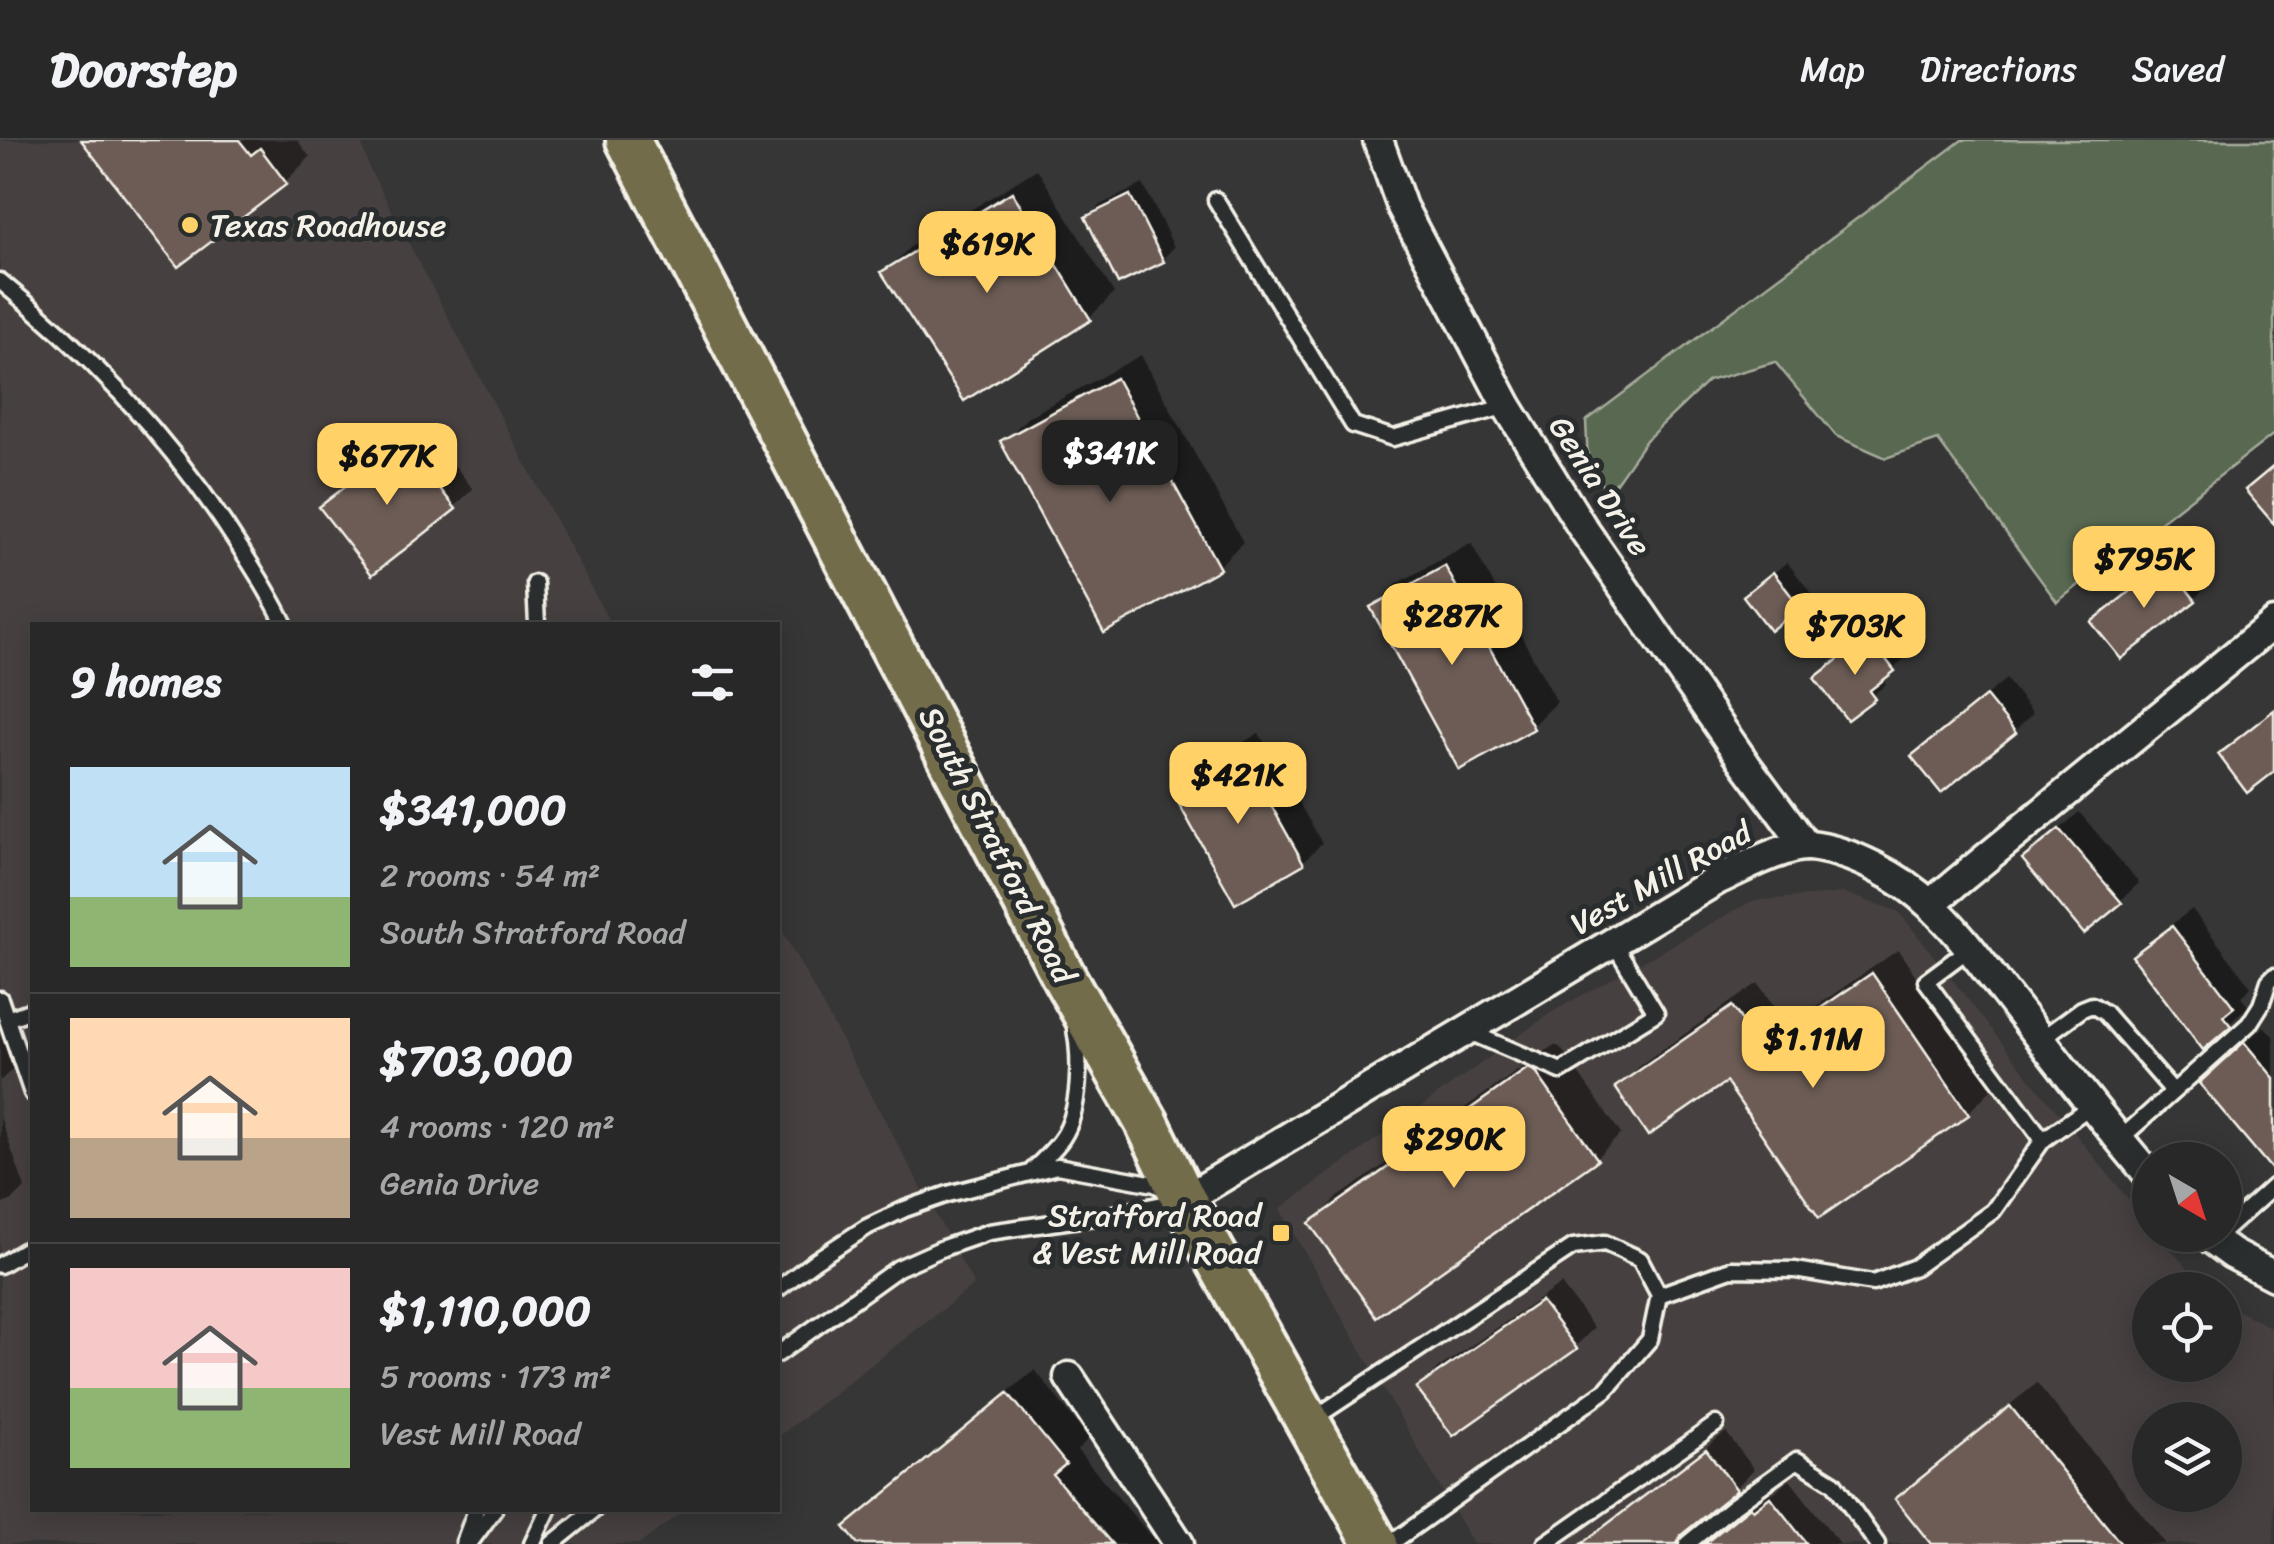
<!DOCTYPE html>
<html lang="en">
<head>
<meta charset="utf-8">
<style>
  :root { --surface:#292828; --page:#313030; --text:#f1f3f6; --muted:#a5a6a8; --line:#454445; --accent:#ffd166 }
  body { margin:0; font-family:Sriracha,sans-serif; background:var(--page); color:var(--text); height:100vh; display:flex; flex-direction:column; font-size:38px; white-space:nowrap }
  * { box-sizing:border-box; margin:0 }
  p { font-size:32px; color:var(--muted) }
  .icon { flex:none; width:55px; height:55px; fill:none; stroke:currentColor; stroke-width:2; stroke-linecap:round; stroke-linejoin:round }
  .map { position:relative; flex:1; overflow:hidden }
  .details { position:absolute; left:30px; top:482px; width:750px; height:890px; display:flex; flex-direction:column; background:var(--surface); border-radius:0px; box-shadow:0 5px 25px #0003,0 0 0 2px var(--line) }
  .details>* { flex:none }
  .needle { width:65px; rotate:141deg }
  .controls { position:absolute; left:2132px; top:1002px; display:grid; gap:20px }
  .controls a { display:grid; place-items:center; width:110px; height:110px; border-radius:50%; background:var(--surface); box-shadow:0 5px 25px #0003,0 0 0 2px var(--line); font-size:50px }
  .price { position:absolute; translate:-50% -85px; padding:0 22px; border-radius:20px; background:var(--accent); color:#111; font-size:32px; line-height:65px; filter:drop-shadow(0 2px 5px #0008) }
  .price::after { content:''; position:absolute; left:50%; top:60px; width:30px; height:22px; margin-left:-15px; background:inherit; clip-path:polygon(0 0,100% 0,50% 100%) }
  .price.on { background:#222; color:#fff }
  ul { padding:0; list-style:none }
  li { display:flex; align-items:center; gap:30px; height:250px; padding:0 40px }
  li+li { border-top:2px solid var(--line) }
  li span { display:grid; place-items:center; flex:none; width:280px; height:200px; border-radius:0px; color:#555 }
  li>.icon { margin-inline-start:auto }
  span .icon { width:120px; height:120px; fill:#fffc; stroke-width:1 }
  li b { font-size:42px }
  h2 { display:flex; justify-content:space-between; align-items:center; height:120px; padding:0 40px; font-size:42px }
  header { display:flex; align-items:center; gap:60px; box-sizing:border-box; height:140px; padding:0 50px; background:var(--surface); border-bottom:2px solid var(--line) }
  header strong { font-size:48px }
  nav { display:flex; gap:55px; margin-inline-start:auto; font-size:35px }
  .map>svg:first-child { display:block }
  .built { fill:#47413f; fill-rule:evenodd }
  .green { fill:#596851; stroke:#a6ac9c; stroke-width:2.5 }
  .shadow { fill:#0007 }
  .building { fill:#6c5b55; stroke:#f4f1e8; stroke-width:2.5 }
  .lines { fill:none; stroke-linecap:round; stroke-linejoin:round }
  .service-casing { stroke:#f4f1e8; stroke-width:21 }
  .minor-casing { stroke:#f4f1e8; stroke-width:35 }
  .primary-casing { stroke:#f4f1e8; stroke-width:50 }
  .service { stroke:#2a2d2e; stroke-width:14 }
  .minor { stroke:#2a2d2e; stroke-width:28 }
  .primary { stroke:#736c4b; stroke-width:42 }
  .poi-dot { fill:#ffd166; stroke:#2a2d2e; stroke-width:4 }
  .labels { text-anchor:middle; dominant-baseline:central; stroke-width:10; stroke-linejoin:round; paint-order:stroke }
  .poi-label { font-size:32px; fill:#f4f1e8; stroke:#2a2d2e; text-anchor:start }
  .street-label { font-size:32px; fill:#f4f1e8; stroke:#2a2d2e }
</style>
</head>
<body>
<header>
<strong>Doorstep</strong>
<nav><a>Map</a><a>Directions</a><a>Saved</a></nav>
</header>
<div class="map">
<svg width="2274" height="1404" viewBox="0 0 2274 1404">
  <rect width="100%" height="100%" fill="#373636"/>
  <filter id="ink" filterUnits="userSpaceOnUse"><feTurbulence type="fractalNoise" baseFrequency=".01" numOctaves="2"/><feDisplacementMap in="SourceGraphic" scale="20" xChannelSelector="R" yChannelSelector="G"/><feConvolveMatrix kernelMatrix="1 2 1 2 8 2 1 2 1" color-interpolation-filters="sRGB"/></filter>
  <g filter="url(#ink)">
    <!-- built -->
    <g class="built">
      <path d="M 0,0 L 360,0 L 369,28 L 611,485 L 32,485 L 32,1370 L 684,1370 L 640,1404 L 0,1404 Z"/>
      <path d="M 1844,753 L 1899,772 L 2024,931 L 2150,1086 L 2150,1095 L 2158,1095 L 2207,1150 L 2150,1150 L 2150,1225 L 2225,1225 L 2225,1164 L 2274,1189 L 2274,1404 L 1473,1404 L 1280,1069 L 1552,872 L 1752,761 ZM 2150,1280 L 2225,1280 L 2225,1355 L 2150,1355 Z"/>
      <path d="M 778,783 L 974,1145 L 778,1297 Z"/>
    </g>
    <!-- green -->
    <path class="green" d="M 1962,0 L 2274,0 L 2274,294 L 2057,462 L 1938,300 L 1886,318 L 1836,296 L 1775,222 L 1708,241 L 1646,300 L 1608,354 L 1588,323 L 1586,281 Z"/>
    <!-- shadow -->
    <g class="shadow">
      <path d="M 91,0 L 297,0 L 310,17 L 285,42 Z"/>
      <path d="M 1037,29 L 1114,153 L 1089,178 L 885,132 L 909,108 Z"/>
      <path d="M 1143,44 L 1174,107 L 1162,120 L 1088,78 L 1100,65 Z"/>
      <path d="M 1141,215 L 1243,402 L 1218,427 L 1003,302 L 1028,277 Z"/>
      <path d="M 423,285 L 473,349 L 454,367 L 322,367 L 341,349 Z"/>
      <path d="M 1471,403 L 1557,562 L 1532,587 L 1373,468 L 1398,443 Z"/>
      <path d="M 2180,413 L 2206,447 L 2194,459 L 2107,470 Z"/>
      <path d="M 1787,422 L 1811,453 L 1770,488 L 1746,456 Z"/>
      <path d="M 1882,486 L 1906,517 L 1881,539 L 1886,544 L 1848,577 L 1818,538 L 1830,526 Z"/>
      <path d="M 2006,539 L 2033,573 L 2014,592 L 1915,616 L 1934,597 Z"/>
      <path d="M 1259,593 L 1322,703 L 1303,722 L 1236,760 L 1174,650 L 1193,632 Z"/>
      <path d="M 2079,672 L 2139,743 L 2120,761 L 2026,719 Z"/>
      <path d="M 2192,769 L 2251,847 L 2241,857 L 2248,866 L 2229,884 L 2136,817 L 2154,798 Z"/>
      <path d="M 1898,810 L 1993,948 L 1968,973 L 1819,1075 L 1726,939 L 1618,947 L 1643,923 L 1758,843 L 1787,886 Z"/>
      <path d="M 2264,886 L 2274,897 L 2274,1021 L 2221,924 Z"/>
      <path d="M 0,894 L 13,929 L 0,941 Z"/>
      <path d="M 1554,905 L 1560,907 L 1621,994 L 1596,1018 L 1312,1083 L 1337,1058 Z"/>
      <path d="M 0,977 L 25,1048 L 13,1060 L 0,1065 Z"/>
      <path d="M 1561,1144 L 1594,1188 L 1575,1207 L 1419,1248 L 1437,1229 Z"/>
      <path d="M 1035,1230 L 1089,1298 L 1077,1310 L 1158,1404 L 861,1404 L 847,1387 L 872,1362 Z"/>
      <path d="M 2037,1243 L 2166,1404 L 1934,1404 L 1898,1359 L 1923,1334 Z"/>
      <path d="M 1726,1292 L 1754,1329 L 1736,1348 L 1680,1393 L 1649,1404 L 1584,1404 L 1603,1386 Z"/>
      <path d="M 1790,1340 L 1840,1404 L 1705,1404 L 1770,1350 L 1773,1353 Z"/>
    </g>
    <!-- building -->
    <g class="building">
      <path d="M 81,0 L 239,0 L 251,15 L 260,8 L 287,44 L 178,127 Z"/>
      <path d="M 1012,52 L 1091,180 L 964,261 L 881,132 Z"/>
      <path d="M 1130,55 L 1164,122 L 1118,144 L 1085,77 Z"/>
      <path d="M 1116,238 L 1220,429 L 1104,493 L 1000,301 Z"/>
      <path d="M 403,302 L 456,369 L 372,435 L 319,367 Z"/>
      <path d="M 2274,326 L 2274,384 L 2245,350 Z"/>
      <path d="M 2166,423 L 2196,461 L 2121,519 L 2091,482 Z"/>
      <path d="M 1445,426 L 1534,589 L 1459,630 L 1370,467 Z"/>
      <path d="M 1773,432 L 1800,467 L 1770,491 L 1743,456 Z"/>
      <path d="M 1868,496 L 1895,531 L 1869,551 L 1875,559 L 1847,580 L 1814,538 Z"/>
      <path d="M 1986,556 L 2016,593 L 1941,653 L 1911,616 Z"/>
      <path d="M 2274,570 L 2274,632 L 2247,653 L 2218,614 Z"/>
      <path d="M 1240,610 L 1304,724 L 1235,764 L 1171,650 Z"/>
      <path d="M 2059,689 L 2122,763 L 2084,794 L 2022,719 Z"/>
      <path d="M 2172,786 L 2234,867 L 2223,876 L 2231,886 L 2203,910 L 2132,816 Z"/>
      <path d="M 1872,833 L 1969,975 L 1819,1078 L 1726,942 L 1648,996 L 1615,947 L 1732,866 L 1761,909 Z"/>
      <path d="M 2244,902 L 2274,938 L 2274,1032 L 2199,943 Z"/>
      <path d="M 1528,928 L 1535,931 L 1598,1020 L 1376,1177 L 1309,1083 Z"/>
      <path d="M 1541,1161 L 1577,1209 L 1453,1296 L 1416,1248 Z"/>
      <path d="M 1008,1253 L 1066,1324 L 1053,1335 L 1112,1404 L 858,1404 L 844,1387 Z"/>
      <path d="M 2010,1266 L 2121,1404 L 1931,1404 L 1895,1359 Z"/>
      <path d="M 1706,1309 L 1737,1350 L 1680,1396 L 1677,1404 L 1581,1404 Z"/>
      <path d="M 1770,1357 L 1807,1404 L 1704,1404 L 1750,1367 L 1753,1370 Z"/>
    </g>
    <g class="lines">
      <!-- service casing -->
      <g class="service-casing">
        <g id="service">
          <path d="M 1216,60 L 1353,285 L 1393,298 L 1507,266"/>
          <path d="M 0,141 C 95,218 174,303 239,406 C 256,432 272,457 285,485"/>
          <path d="M 535,443 L 537,485"/>
          <path d="M 1969,809 L 1926,841 L 2043,1000 L 2092,965"/>
          <path d="M 0,859 L 32,953"/>
          <path d="M 7,879 L 32,870"/>
          <path d="M 1467,891 L 1561,931 L 1656,873 L 1613,802"/>
          <path d="M 2041,899 L 2082,869 L 2092,865 L 2105,873 L 2173,951"/>
          <path d="M 2119,1000 L 2249,884 L 2261,865 L 2269,841 L 2274,836"/>
          <path d="M 1031,1032 C 1041,1021 1055,1010 1063,997 C 1080,971 1081,919 1075,889"/>
          <path d="M 2225,1090 L 2274,1046"/>
          <path d="M 0,1125 L 32,1106"/>
          <path d="M 778,1149 L 816,1120 L 867,1087 L 905,1069 L 948,1054 L 1057,1026 L 1155,1044 L 1166,1050"/>
          <path d="M 1659,1155 L 1731,1129 L 1795,1130 L 1873,1143 L 1915,1127 L 1993,1071 L 2043,1000"/>
          <path d="M 778,1214 L 898,1128 L 943,1108 L 989,1092 L 1108,1075 L 1178,1061"/>
          <path d="M 1313,1279 L 1573,1107 L 1605,1103 L 1640,1119 L 1659,1155 L 1650,1199 L 1606,1250 L 1390,1404"/>
          <path d="M 464,1402 L 476,1370"/>
          <path d="M 469,1404 L 494,1370"/>
          <path d="M 532,1404 L 548,1370"/>
          <path d="M 552,1404 L 594,1370"/>
          <path d="M 1545,1404 L 1716,1284"/>
          <path d="M 1687,1404 L 1732,1367 L 1797,1320 L 1834,1343 L 1877,1404"/>
        </g>
      </g>
      <!-- minor casing -->
      <g class="minor-casing">
        <g id="minor">
          <path d="M 1378,0 L 1402,67 L 1507,266 L 1582,387 L 1746,625 L 1806,706"/>
          <path d="M 1930,764 L 2274,483"/>
          <path d="M 1184,1060 L 1717,740 C 1739,730 1786,704 1809,706 C 1850,710 1901,737 1930,765 C 1958,790 1981,823 2004,852 C 2052,914 2099,977 2150,1036"/>
          <path d="M 2206,1095 L 2232,1114 L 2274,1136"/>
          <path d="M 1069,1237 L 1179,1404"/>
        </g>
      </g>
      <!-- primary casing -->
      <g class="primary-casing">
        <path id="primary" d="M 628,0 L 1065,839 L 1147,983 L 1184,1060 L 1376,1404"/>
      </g>
      <!-- service -->
      <use href="#service" class="service"/>
      <!-- minor -->
      <use href="#minor" class="minor"/>
      <!-- primary -->
      <use href="#primary" class="primary"/>
    </g>
  </g>
  <!-- markers -->
  <g class="poi-dot">
    <circle cx="190" cy="85" r="10"/>
    <rect x="1271" y="1083" width="20" height="20" rx="5"/>
  </g>
  <g class="labels">
    <!-- poi labels -->
    <g class="poi-label">
      <text x="210" y="85">Texas Roadhouse</text>
      <text x="1261" y="1075" text-anchor="end">Stratford Road<tspan x="1261" dy="37">&amp; Vest Mill Road</tspan></text>
    </g>
    <!-- street labels -->
    <g class="street-label">
      <text transform="translate(1600 346) rotate(57)">Genia Drive</text>
      <text transform="translate(997 705) rotate(63)">South Stratford Road</text>
      <text transform="translate(1661 738) rotate(-29)">Vest Mill Road</text>
    </g>
  </g>
</svg>
<div class="controls">
<a><svg class="needle" viewBox="-14 -14 28 28"><path d="M0-13l5 13h-10z" fill="#e53935"/><path d="M0 13l5-13h-10z" fill="#a5a6a8"/></svg></a>
<a><svg class="icon" aria-label="locate" viewBox="0 0 24 24"><circle cx="12" cy="12" r="6"/><path d="M12 2v4M12 18v4M2 12h4M18 12h4"/></svg></a>
<a><svg class="icon" aria-label="layers" viewBox="0 0 24 24"><path d="M12 4l9 5-9 5-9-5zM3 14l9 5 9-5"/></svg></a>
</div>
<b class="price" style="left:987px;top:156px">$619K</b>
<b class="price on" style="left:1110px;top:365px">$341K</b>
<b class="price" style="left:387px;top:368px">$677K</b>
<b class="price" style="left:2144px;top:471px">$795K</b>
<b class="price" style="left:1452px;top:528px">$287K</b>
<b class="price" style="left:1855px;top:538px">$703K</b>
<b class="price" style="left:1238px;top:687px">$421K</b>
<b class="price" style="left:1813px;top:951px">$1.11M</b>
<b class="price" style="left:1454px;top:1051px">$290K</b>
<section class="details">
<h2>9 homes<svg class="icon" aria-label="filters" viewBox="0 0 24 24"><path d="M4 7h16M4 17h16"/><circle cx="9" cy="7" r="2"/><circle cx="15" cy="17" r="2"/></svg></h2>
<ul>
<li><span style="background:linear-gradient(#bfe0f5 65%,#8fb573 0)"><svg class="icon" aria-label="home" viewBox="0 0 24 24"><path d="M3 11l9-7 9 7M6 9v11h12V9"/></svg></span><div><b>$341,000</b><p>2 rooms · 54 m²</p><p>South Stratford Road</p></div></li>
<li><span style="background:linear-gradient(#ffd9b3 60%,#b9a48a 0)"><svg class="icon" aria-label="home" viewBox="0 0 24 24"><path d="M3 11l9-7 9 7M6 9v11h12V9"/></svg></span><div><b>$703,000</b><p>4 rooms · 120 m²</p><p>Genia Drive</p></div></li>
<li><span style="background:linear-gradient(#f6c9c9 60%,#8fb573 0)"><svg class="icon" aria-label="home" viewBox="0 0 24 24"><path d="M3 11l9-7 9 7M6 9v11h12V9"/></svg></span><div><b>$1,110,000</b><p>5 rooms · 173 m²</p><p>Vest Mill Road</p></div></li>
</ul>
</section>
</div>
</body>
</html>
